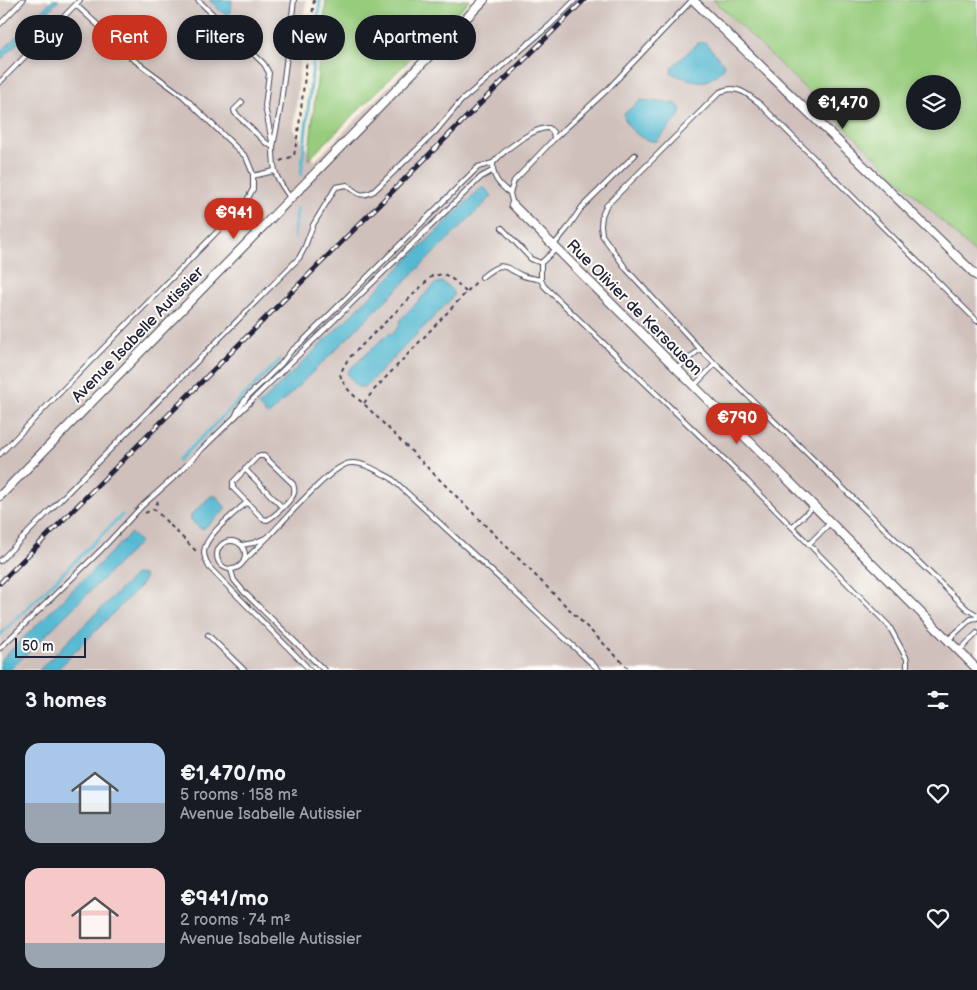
<!DOCTYPE html>
<html lang="en">
<head>
<meta charset="utf-8">
<style>
  :root { --surface:#171b24; --page:#242831; --text:#f1f3f6; --muted:#9ea1a6; --accent:#c8321e }
  body { margin:0; font-family:"Balsamiq Sans",sans-serif; background:var(--page); color:var(--text); height:100vh; display:flex; flex-direction:column; font-size:19px; white-space:nowrap }
  * { box-sizing:border-box; margin:0 }
  p { font-size:16px; color:var(--muted) }
  .icon { flex:none; width:28px; height:28px; fill:none; stroke:currentColor; stroke-width:2; stroke-linecap:round; stroke-linejoin:round }
  .map { position:relative; height:670px; overflow:hidden }
  .panel { display:flex; flex-direction:column; background:var(--surface); flex:1 }
  .panel>* { flex:none }
  .hud { position:absolute; left:15px; top:15px; width:500px; height:45px; display:flex; gap:10px }
  .tools { position:absolute; left:906px; top:75px; display:grid; gap:10px }
  .tools a { display:grid; place-items:center; width:55px; height:55px; border-radius:50%; background:var(--surface); box-shadow:0 2px 8px #0003; font-size:25px }
  .scale { position:absolute; left:15px; bottom:12px; width:71px; box-sizing:border-box; padding-left:5px; border:2px solid #22223b; border-top:0; font-size:14px; line-height:18px; white-space:nowrap; color:#22223b; -webkit-text-stroke:4px #fdfcf7; paint-order:stroke }
  .price { position:absolute; translate:-50% -42px; padding:0 11px; border-radius:18px; background:var(--accent); color:#fff; font-size:16px; line-height:32px; filter:drop-shadow(0 1px 2px #0008) }
  .price::after { content:''; position:absolute; left:50%; top:30px; width:15px; height:11px; margin-left:-8px; background:inherit; clip-path:polygon(0 0,100% 0,50% 100%) }
  .price.active { background:#222; color:#fff }
  ul { padding:0; list-style:none }
  li { display:flex; align-items:center; gap:15px; height:125px; padding:0 25px }
  li span { display:grid; place-items:center; flex:none; width:140px; height:100px; border-radius:15px; color:#555 }
  li>.icon { margin-inline-start:auto }
  span .icon { width:60px; height:60px; fill:#fffc; stroke-width:1 }
  li b { font-size:21px }
  h2 { display:flex; justify-content:space-between; align-items:center; height:60px; padding:0 25px; font-size:21px }
  .tag { padding:0 18px; border-radius:22px; background:var(--surface); box-shadow:0 2px 8px #0003; font-size:18px; line-height:45px }
  .tag.active { background:var(--accent); color:#fff }
  .map>svg:first-child { display:block }
  .industrial { fill:#cfc0bb }
  .green { fill:#97cc7d; stroke:#5c775c; fill-rule:evenodd }
  .water { fill:#54b9d2; stroke:#3b6e86 }
  .lines { fill:none; stroke-linecap:round; stroke-linejoin:round }
  .stream { stroke:#54b9d2; stroke-width:3 }
  .service-casing { stroke:#424153; stroke-width:6 }
  .minor-casing { stroke:#424153; stroke-width:10 }
  .path { stroke:#424153; stroke-width:2; stroke-dasharray:4 4; stroke-linecap:butt }
  .service { stroke:#fff; stroke-width:4 }
  .minor { stroke:#fff; stroke-width:8 }
  .rail-casing { stroke:#22223b; stroke-width:5 }
  .rail { stroke:#fdfcf7; stroke-width:3; stroke-dasharray:9; stroke-linecap:butt }
  .labels { text-anchor:middle; dominant-baseline:central; stroke-width:4; stroke-linejoin:round; paint-order:stroke }
  .street-label { font-size:16px; fill:#22223b; stroke:#fdfcf7 }
</style>
</head>
<body>
<div class="map">
<svg width="977" height="670" viewBox="0 0 977 670">
  <rect width="100%" height="100%" fill="#fdfcf7"/>
  <filter id="ink" filterUnits="userSpaceOnUse"><feTurbulence type="fractalNoise" baseFrequency=".02" numOctaves="2"/><feDisplacementMap in="SourceGraphic" scale="10" xChannelSelector="R" yChannelSelector="G"/><feConvolveMatrix kernelMatrix="1 2 1 2 8 2 1 2 1" color-interpolation-filters="sRGB"/></filter>
  <filter id="wash" filterUnits="userSpaceOnUse"><feTurbulence type="fractalNoise" baseFrequency=".0096" numOctaves="4" result="noise"/><feDisplacementMap in="SourceGraphic" scale="20" xChannelSelector="R" yChannelSelector="G"/><feGaussianBlur stdDeviation="1.12" result="paint"/><feColorMatrix in="noise" values="0 0 0 0 0 0 0 0 0 0 0 0 0 0 0 0 0 1.4 0 .05"/><feComposite in="paint" operator="in"/></filter>
  <g filter="url(#wash)">
    <rect width="100%" height="100%" fill="#f7eedc"/>
    <!-- industrial -->
    <path class="industrial" d="M 0,0 L 306,0 L 294,129 L 315,161 L 473,0 L 713,0 L 977,255 L 977,670 L 0,670 Z"/>
    <!-- green -->
    <g class="green">
      <path d="M 326,0 L 470,0 L 308,160 Z"/>
      <path d="M 713,0 L 977,0 L 977,255 L 725,11 ZM 915,84 L 952,84 L 952,121 L 915,121 Z"/>
    </g>
    <!-- water -->
    <g class="water">
      <path d="M 52,0 L 59,0 L 0,61 L 0,53 Z"/>
      <path d="M 209,0 L 232,0 L 231,12 L 228,15 L 223,13 Z"/>
      <path d="M 705,42 L 724,64 L 723,69 C 718,73 712,79 706,81 C 699,83 676,77 671,72 L 672,67 L 698,43 Z"/>
      <path d="M 641,100 L 677,104 L 681,110 L 679,116 L 657,141 C 643,143 625,128 624,114 Z"/>
      <path d="M 483,186 L 492,196 L 268,416 L 258,406 Z"/>
      <path d="M 441,282 C 447,284 453,290 454,296 L 370,382 L 363,387 L 357,387 L 348,375 L 348,371 L 388,334 L 392,334 L 399,327 L 400,320 L 435,284 Z"/>
      <path d="M 211,496 L 216,496 L 225,507 L 224,511 L 203,529 L 199,528 L 191,520 L 191,515 Z"/>
      <path d="M 131,533 L 140,542 L 10,670 L 0,670 L 0,661 Z"/>
      <path d="M 136,574 L 143,575 L 145,578 L 142,584 L 57,670 L 39,670 Z"/>
    </g>
    <g class="lines">
      <!-- stream -->
      <g class="stream">
        <path d="M 301,175 L 320,0"/>
        <path d="M 294,237 L 297,208"/>
        <path d="M 179,460 L 280,360"/>
        <path d="M 0,635 L 122,515"/>
      </g>
    </g>
  </g>
  <g filter="url(#ink)">
    <g class="lines">
      <!-- service casing -->
      <g class="service-casing">
        <g id="service">
          <path d="M 198,0 L 264,64 L 269,73 L 265,106 L 273,147 L 280,110 L 294,0"/>
          <path d="M 0,24 L 23,0"/>
          <path d="M 0,82 L 80,0"/>
          <path d="M 242,102 L 234,110 L 235,113 L 265,142 L 273,147 C 273,173 276,178 291,199"/>
          <path d="M 253,176 L 274,171"/>
          <path d="M 510,193 C 499,185 492,177 493,163 C 503,151 534,127 549,128 L 553,132 L 554,139"/>
          <path d="M 513,205 L 510,193 L 514,181 L 554,139 L 608,89 L 692,0"/>
          <path d="M 502,228 L 531,259 L 541,263 L 556,249"/>
          <path d="M 553,246 L 567,229 L 582,207 L 635,155"/>
          <path d="M 541,263 L 541,280 L 544,286 L 747,481 L 889,626 L 907,659 L 907,670"/>
          <path d="M 482,277 C 501,262 501,264 521,275 C 527,278 534,278 541,280"/>
          <path d="M 977,321 L 760,104 C 748,94 736,84 720,92 L 606,206 L 602,216 L 601,225 L 602,235 L 627,270 L 700,349 L 967,609 L 977,615"/>
          <path d="M 677,369 L 700,349"/>
          <path d="M 693,387 L 715,364"/>
          <path d="M 235,417 L 239,408 L 248,396 L 281,364 L 291,351 L 303,341 L 478,167 L 493,163"/>
          <path d="M 0,454 L 246,202 L 253,189 L 253,174 L 246,157 L 183,96 L 130,57 L 99,26 L 76,5"/>
          <path d="M 258,456 L 264,456 L 293,484 C 294,487 295,489 294,493 C 293,499 274,517 267,520 L 263,519 L 233,488 L 233,482 Z"/>
          <path d="M 245,469 L 282,507"/>
          <path d="M 247,502 C 235,513 205,535 204,552 C 204,557 207,563 209,567 L 310,670"/>
          <path d="M 792,527 L 814,506"/>
          <path d="M 268,537 C 283,522 333,463 351,463 C 364,462 379,472 391,478 L 599,670"/>
          <circle cx="231" cy="555" r="14"/>
          <path d="M 809,544 L 830,523"/>
          <path d="M 242,545 L 253,543 L 268,537 L 244,561"/>
          <path d="M 0,561 L 299,258 L 304,249 L 313,225 L 336,187 L 347,185 C 358,194 361,198 374,191 L 436,131 L 461,101 L 550,25 L 575,0"/>
          <path d="M 231,570 L 234,580 L 244,592 L 324,670"/>
          <path d="M 208,635 L 244,670"/>
          <path d="M 948,640 L 971,619 L 977,618"/>
          <path d="M 0,648 L 102,549 L 143,505 L 178,474 L 203,448 L 481,177 L 492,171"/>
          <path d="M 959,651 L 977,633"/>
        </g>
      </g>
      <!-- minor casing -->
      <g class="minor-casing">
        <g id="minor">
          <path d="M 693,0 L 977,276"/>
          <path d="M 513,205 L 977,669"/>
          <path d="M 0,496 L 484,0"/>
        </g>
      </g>
      <!-- path -->
      <g class="path">
        <path d="M 280,161 L 294,156 L 299,126 L 314,0"/>
        <path d="M 466,292 L 455,281 L 444,274 L 432,276 L 348,359 L 340,374 C 344,388 353,395 364,404 L 630,670"/>
        <path d="M 364,403 L 374,390 L 478,280"/>
        <path d="M 158,501 L 154,509 L 197,552"/>
        <path d="M 145,513 L 154,509"/>
      </g>
      <!-- service -->
      <use href="#service" class="service"/>
      <!-- minor -->
      <use href="#minor" class="minor"/>
      <!-- rail casing -->
      <g class="rail-casing">
        <path id="rail" d="M 0,583 L 584,0"/>
      </g>
      <!-- rail -->
      <use href="#rail" class="rail"/>
    </g>
  </g>
  <g class="labels">
    <!-- street labels -->
    <g class="street-label">
      <text transform="translate(634 308) rotate(45)">Rue Olivier de Kersauson</text>
      <text transform="translate(138 335) rotate(-46)">Avenue Isabelle Autissier</text>
    </g>
  </g>
</svg>
<div class="tools">
<a><svg class="icon" aria-label="layers" viewBox="0 0 24 24"><path d="M12 4l9 5-9 5-9-5zM3 14l9 5 9-5"/></svg></a>
</div>
<div class="scale">50 m</div>
<b class="price active" style="left:843px;top:130px">€1,470</b>
<b class="price" style="left:234px;top:240px">€941</b>
<b class="price" style="left:737px;top:445px">€790</b>
<div class="hud">
<a class="tag">Buy</a>
<a class="tag active">Rent</a>
<a class="tag">Filters</a>
<a class="tag">New</a>
<a class="tag">Apartment</a>
</div>
</div>
<section class="panel">
<h2>3 homes<svg class="icon" aria-label="filters" viewBox="0 0 24 24"><path d="M4 7h16M4 17h16"/><circle cx="9" cy="7" r="2"/><circle cx="15" cy="17" r="2"/></svg></h2>
<ul>
<li><span style="background:linear-gradient(#a9c7e8 60%,#9aa5b1 0)"><svg class="icon" aria-label="home" viewBox="0 0 24 24"><path d="M3 11l9-7 9 7M6 9v11h12V9"/></svg></span><div><b>€1,470/mo</b><p>5 rooms · 158 m²</p><p>Avenue Isabelle Autissier</p></div><svg class="icon" aria-label="heart" viewBox="0 0 24 24"><path d="M12 20l-8-8c-3-5 5-10 8-4 3-6 11-1 8 4z"/></svg></li>
<li><span style="background:linear-gradient(#f6c9c9 75%,#9aa5b1 0)"><svg class="icon" aria-label="home" viewBox="0 0 24 24"><path d="M3 11l9-7 9 7M6 9v11h12V9"/></svg></span><div><b>€941/mo</b><p>2 rooms · 74 m²</p><p>Avenue Isabelle Autissier</p></div><svg class="icon" aria-label="heart" viewBox="0 0 24 24"><path d="M12 20l-8-8c-3-5 5-10 8-4 3-6 11-1 8 4z"/></svg></li>
</ul>
</section>
</body>
</html>
